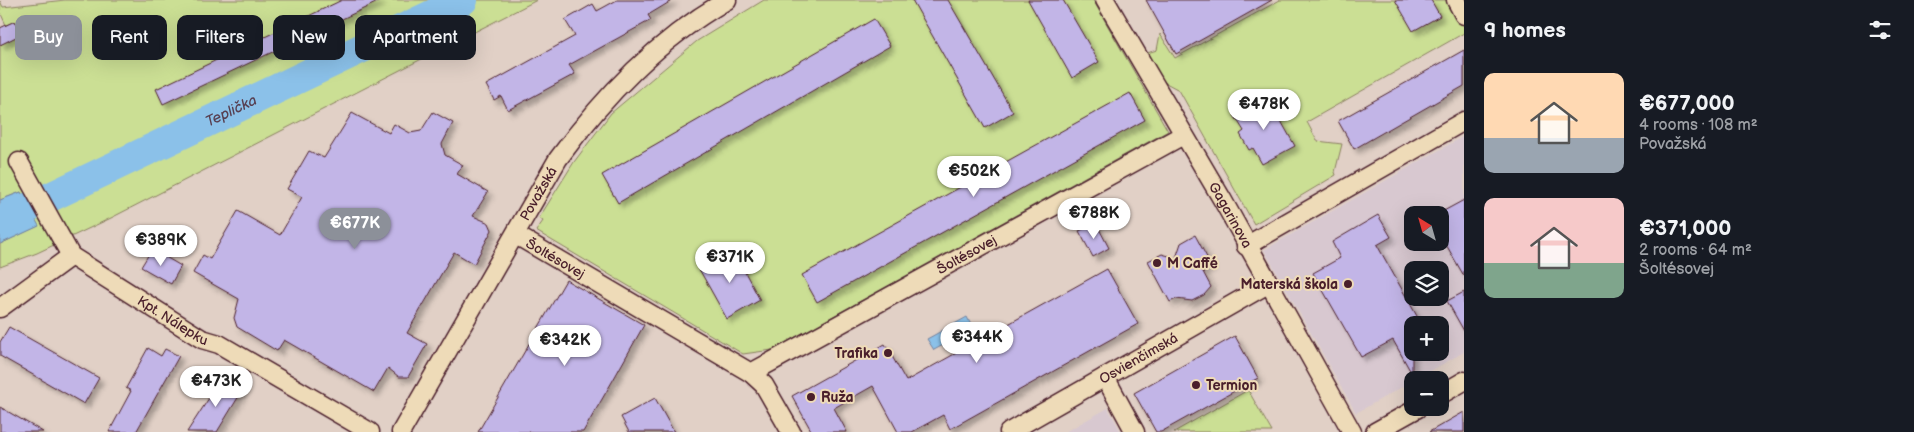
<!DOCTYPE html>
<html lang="en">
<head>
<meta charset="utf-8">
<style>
  :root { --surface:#171b24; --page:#20242c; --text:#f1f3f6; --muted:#9ea1a6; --accent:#8c9099 }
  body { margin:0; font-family:"Balsamiq Sans",sans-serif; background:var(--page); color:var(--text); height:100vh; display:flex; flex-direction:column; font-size:19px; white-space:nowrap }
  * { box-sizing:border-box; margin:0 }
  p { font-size:16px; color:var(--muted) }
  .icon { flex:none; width:28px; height:28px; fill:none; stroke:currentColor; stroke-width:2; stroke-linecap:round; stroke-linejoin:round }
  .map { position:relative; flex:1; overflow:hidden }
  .drawer { display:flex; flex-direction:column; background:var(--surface); width:450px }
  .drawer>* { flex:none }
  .top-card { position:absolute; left:15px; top:15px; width:475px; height:45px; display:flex; gap:10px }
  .needle { width:32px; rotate:323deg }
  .buttons { position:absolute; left:1404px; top:206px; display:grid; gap:10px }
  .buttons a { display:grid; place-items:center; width:45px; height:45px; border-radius:10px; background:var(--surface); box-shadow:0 5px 20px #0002; font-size:25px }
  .price { position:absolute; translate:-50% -42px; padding:0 11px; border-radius:18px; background:#fff; color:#222; font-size:16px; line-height:32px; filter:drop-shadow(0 1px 2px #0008) }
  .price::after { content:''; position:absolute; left:50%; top:30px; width:15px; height:11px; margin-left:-8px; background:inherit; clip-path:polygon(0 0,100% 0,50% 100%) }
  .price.active { background:var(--accent); color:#fff }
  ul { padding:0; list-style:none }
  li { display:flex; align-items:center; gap:15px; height:125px; padding:0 20px }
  li span { display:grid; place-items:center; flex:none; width:140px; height:100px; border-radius:10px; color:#555 }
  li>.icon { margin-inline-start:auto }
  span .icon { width:60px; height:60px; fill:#fffc; stroke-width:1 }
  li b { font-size:21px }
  h2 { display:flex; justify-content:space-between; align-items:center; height:60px; padding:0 20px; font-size:21px }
  .chip { padding:0 18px; border-radius:10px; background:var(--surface); box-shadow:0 5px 20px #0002; font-size:18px; line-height:45px }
  .chip.active { background:var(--accent); color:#fff }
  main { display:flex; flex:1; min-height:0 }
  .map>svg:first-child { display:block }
  .built { fill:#d8c8d0; fill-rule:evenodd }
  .green { fill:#cbdf94; stroke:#8a7f60 }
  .water { fill:#8bc1e9; stroke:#71809d }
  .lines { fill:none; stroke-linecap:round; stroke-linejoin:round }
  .river { stroke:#8bc1e9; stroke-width:30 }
  .building { fill:#c2b5e7; stroke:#4a1f2b; filter:url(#shadow) }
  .street-casing { stroke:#4a1f2b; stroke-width:21 }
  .street { stroke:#eedbb8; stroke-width:18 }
  .poi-dot { fill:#4a1f2b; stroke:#eedbb8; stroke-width:2 }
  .labels { text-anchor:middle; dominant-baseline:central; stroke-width:4; stroke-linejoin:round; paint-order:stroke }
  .street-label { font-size:14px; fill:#4a1f2b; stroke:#eedbb8 }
  .poi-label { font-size:14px; font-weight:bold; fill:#4a1f2b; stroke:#eedbb8; text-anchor:start }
  .water-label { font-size:15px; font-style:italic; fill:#573f51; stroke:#eedbb8 }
</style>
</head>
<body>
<main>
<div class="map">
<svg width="1464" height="432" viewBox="0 0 1464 432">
  <defs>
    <filter id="shadow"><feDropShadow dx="4.5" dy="4.5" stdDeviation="2.5" flood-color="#0004"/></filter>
  </defs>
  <rect width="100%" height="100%" fill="#e1d0c6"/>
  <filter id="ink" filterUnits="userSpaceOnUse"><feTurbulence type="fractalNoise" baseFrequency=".02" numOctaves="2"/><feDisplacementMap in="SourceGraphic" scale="10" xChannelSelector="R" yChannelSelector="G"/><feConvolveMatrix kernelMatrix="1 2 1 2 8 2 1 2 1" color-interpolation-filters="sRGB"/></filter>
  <g filter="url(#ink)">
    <!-- built -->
    <g class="built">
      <path d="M 1464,136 L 1464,352 L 1356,413 L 1264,250 ZM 1412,215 L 1440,215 L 1440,242 L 1412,242 ZM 1412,270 L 1440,270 L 1440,298 L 1412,298 ZM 1412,325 L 1440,325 L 1440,352 L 1412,352 Z"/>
      <path d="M 1108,408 L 1121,432 L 1065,432 Z"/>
    </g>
    <!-- green -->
    <g class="green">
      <path d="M 65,0 L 537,0 L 111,218 L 37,253 L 0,267 L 0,244 L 38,226 L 21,192 L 0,200 L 0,45 L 21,34 L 15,21 L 6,25 L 0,12 L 0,1 L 3,7 Z"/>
      <path d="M 764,0 L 1093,0 L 1168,131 L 772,350 L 743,354 L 536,231 L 543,221 L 539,218 L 574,162 L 611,113 L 697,41 Z"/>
      <path d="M 1280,0 L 1464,0 L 1464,33 L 1307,122 L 1317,141 L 1342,144 L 1335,172 L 1336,175 L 1254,224 L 1179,90 L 1164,82 L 1147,53 L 1157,50 L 1160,34 L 1175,58 Z"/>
      <path d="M 1248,390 L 1272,432 L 1174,432 Z"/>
    </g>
    <!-- water -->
    <g class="water">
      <path d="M 21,192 L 39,226 L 0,244 L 0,200 Z"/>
      <path d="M 967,317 L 973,329 L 934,350 L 927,339 Z"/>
    </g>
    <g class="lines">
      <!-- river -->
      <path class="river" id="s1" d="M 0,221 L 463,0"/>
    </g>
    <!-- building -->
    <g class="building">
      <path d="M 342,0 L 382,0 L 163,104 L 156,89 Z"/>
      <path d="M 617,0 L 673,0 L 648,15 L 651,20 L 569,65 L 575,74 L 508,110 L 501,96 L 494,100 L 486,85 L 575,36 L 565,20 L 593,4 L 597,11 Z"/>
      <path d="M 912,0 L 948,0 L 1013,112 L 985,128 Z"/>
      <path d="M 1028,0 L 1063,0 L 1099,62 L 1072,78 Z"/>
      <path d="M 1146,0 L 1272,0 L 1176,54 Z"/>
      <path d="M 1395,0 L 1431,0 L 1440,16 L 1413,31 Z"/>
      <path d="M 874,19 L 890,46 L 618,203 L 602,175 Z"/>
      <path d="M 15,21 L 22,34 L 0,45 L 0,28 Z"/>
      <path d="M 1464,50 L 1464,86 L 1354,149 L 1338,121 Z"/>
      <path d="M 1130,93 L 1145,120 L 817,302 L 802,275 Z"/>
      <path d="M 1267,96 L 1295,146 L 1262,164 L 1253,148 L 1249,150 L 1240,134 L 1244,131 L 1234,115 Z"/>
      <path d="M 433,112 L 453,123 L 442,144 L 445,155 L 463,165 L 457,174 L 488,192 L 473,216 L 489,223 L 492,230 L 474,264 L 454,252 L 407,333 L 427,344 L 408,377 L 399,377 L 388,368 L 374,392 L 284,340 L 277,351 L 237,327 L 234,318 L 239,299 L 193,273 L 203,255 L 210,259 L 238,211 L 280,235 L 302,197 L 287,189 L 309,151 L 324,158 L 352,113 L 389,133 L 394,124 L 410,133 L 421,131 Z"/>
      <path d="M 1464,200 L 1464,276 L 1440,234 L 1440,213 Z"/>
      <path d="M 1378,215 L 1391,237 L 1377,245 L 1422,325 L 1412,325 L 1412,374 L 1393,340 L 1361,357 L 1313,273 L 1340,258 L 1332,242 Z"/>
      <path d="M 1096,223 L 1109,248 L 1093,257 L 1079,231 Z"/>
      <path d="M 1195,235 L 1211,265 L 1202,270 L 1211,287 L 1204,295 L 1192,301 L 1176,299 L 1170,302 L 1148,261 L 1162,254 L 1176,258 L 1181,243 Z"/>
      <path d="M 152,249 L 181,266 L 171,284 L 141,267 Z"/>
      <path d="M 733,250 L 760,300 L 727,319 L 699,269 Z"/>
      <path d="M 1107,269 L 1138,324 L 950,429 L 943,415 L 912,432 L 898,432 L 873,386 L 834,408 L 847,432 L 812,432 L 792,396 L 885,344 L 906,381 Z"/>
      <path d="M 566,280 L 644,325 L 612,382 L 583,432 L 478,432 Z"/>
      <path d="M 1464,292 L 1464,331 L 1447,301 Z"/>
      <path d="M 9,327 L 99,378 L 84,404 L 0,356 L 0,342 Z"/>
      <path d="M 1235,336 L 1258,378 L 1161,432 L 1156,432 L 1134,393 Z"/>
      <path d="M 148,348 L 161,356 L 165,349 L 179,356 L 136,432 L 109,432 L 131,391 L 126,388 Z"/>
      <path d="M 222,378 L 242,391 L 217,432 L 187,432 Z"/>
      <path d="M 655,398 L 674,432 L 629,432 L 621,417 Z"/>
      <path d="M 0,407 L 43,432 L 0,432 Z"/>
      <path d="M 1464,412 L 1464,432 L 1429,432 Z"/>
    </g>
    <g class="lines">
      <!-- street casing -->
      <g class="street-casing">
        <g id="street">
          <path id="s2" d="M 1105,0 L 1222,199 L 1352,432"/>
          <path d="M 1456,0 L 1464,15"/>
          <path id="s3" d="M 19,162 L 71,256 L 202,339 L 219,344 L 370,432"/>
          <path id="s4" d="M 516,235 L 751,373 L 764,385 L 791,432"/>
          <path d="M 1246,246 L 1464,121"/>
          <path d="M 0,308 L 71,256"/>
          <path id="s5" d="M 751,373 L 1183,135"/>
          <path d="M 1105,377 L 1135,432"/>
          <path d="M 1440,395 L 1464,381"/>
          <path id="s6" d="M 401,432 L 558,159 C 605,95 658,40 727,0"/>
          <path id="s7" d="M 1009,432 L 1268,284"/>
          <path d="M 1375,432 L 1418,408"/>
        </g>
      </g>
      <!-- street -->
      <use href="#street" class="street"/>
    </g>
  </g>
  <!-- markers -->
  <g class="poi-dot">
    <circle cx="1157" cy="263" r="5"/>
    <circle cx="1348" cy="284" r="5"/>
    <circle cx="888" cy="353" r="5"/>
    <circle cx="1196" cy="385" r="5"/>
    <circle cx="811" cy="397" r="5"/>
  </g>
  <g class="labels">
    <!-- street labels -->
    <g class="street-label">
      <text stroke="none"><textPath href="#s6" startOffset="275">Považská</textPath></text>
      <text stroke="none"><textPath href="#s2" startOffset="249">Gagarinova</textPath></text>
      <text stroke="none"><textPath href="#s5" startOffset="246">Šoltésovej</textPath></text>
      <text stroke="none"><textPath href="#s4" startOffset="46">Šoltésovej</textPath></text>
      <text stroke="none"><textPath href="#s3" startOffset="228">Kpt. Nálepku</textPath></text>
      <text stroke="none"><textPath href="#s7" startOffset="149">Osvienčimská</textPath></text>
    </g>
    <!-- poi labels -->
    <g class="poi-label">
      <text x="1167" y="263">M Caffé</text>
      <text x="1338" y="284" text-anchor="end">Materská škola</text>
      <text x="878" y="353" text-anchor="end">Trafika</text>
      <text x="1206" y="385">Termion</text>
      <text x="821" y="397">Ruža</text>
    </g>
    <!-- water labels -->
    <g class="water-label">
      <text stroke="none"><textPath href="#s1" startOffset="256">Teplička</textPath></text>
    </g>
  </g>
</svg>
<div class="buttons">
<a><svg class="needle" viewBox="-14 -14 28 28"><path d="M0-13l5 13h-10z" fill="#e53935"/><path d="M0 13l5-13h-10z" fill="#9ea1a6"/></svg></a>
<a><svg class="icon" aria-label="layers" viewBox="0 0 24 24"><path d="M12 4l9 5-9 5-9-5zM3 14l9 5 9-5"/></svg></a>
<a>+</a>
<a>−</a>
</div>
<b class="price" style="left:1264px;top:131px">€478K</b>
<b class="price" style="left:974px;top:198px">€502K</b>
<b class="price" style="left:1094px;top:240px">€788K</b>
<b class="price active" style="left:355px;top:250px">€677K</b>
<b class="price" style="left:161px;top:267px">€389K</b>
<b class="price" style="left:730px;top:284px">€371K</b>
<b class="price" style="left:977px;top:364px">€344K</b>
<b class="price" style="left:565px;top:367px">€342K</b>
<b class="price" style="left:216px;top:408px">€473K</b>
<div class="top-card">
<a class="chip active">Buy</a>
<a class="chip">Rent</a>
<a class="chip">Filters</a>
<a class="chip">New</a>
<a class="chip">Apartment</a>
</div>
</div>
<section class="drawer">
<h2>9 homes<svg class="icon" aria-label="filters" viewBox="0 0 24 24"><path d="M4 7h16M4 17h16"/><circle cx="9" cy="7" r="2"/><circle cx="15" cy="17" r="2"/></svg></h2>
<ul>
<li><span style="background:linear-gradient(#ffd9b3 65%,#9aa5b1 0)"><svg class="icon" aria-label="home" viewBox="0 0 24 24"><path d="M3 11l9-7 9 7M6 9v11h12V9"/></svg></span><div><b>€677,000</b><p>4 rooms · 108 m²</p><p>Považská</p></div></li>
<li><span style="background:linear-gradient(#f6c9c9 65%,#7fa58c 0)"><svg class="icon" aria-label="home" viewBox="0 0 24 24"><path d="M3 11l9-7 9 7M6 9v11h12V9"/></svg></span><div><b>€371,000</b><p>2 rooms · 64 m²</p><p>Šoltésovej</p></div></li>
</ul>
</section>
</main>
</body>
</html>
